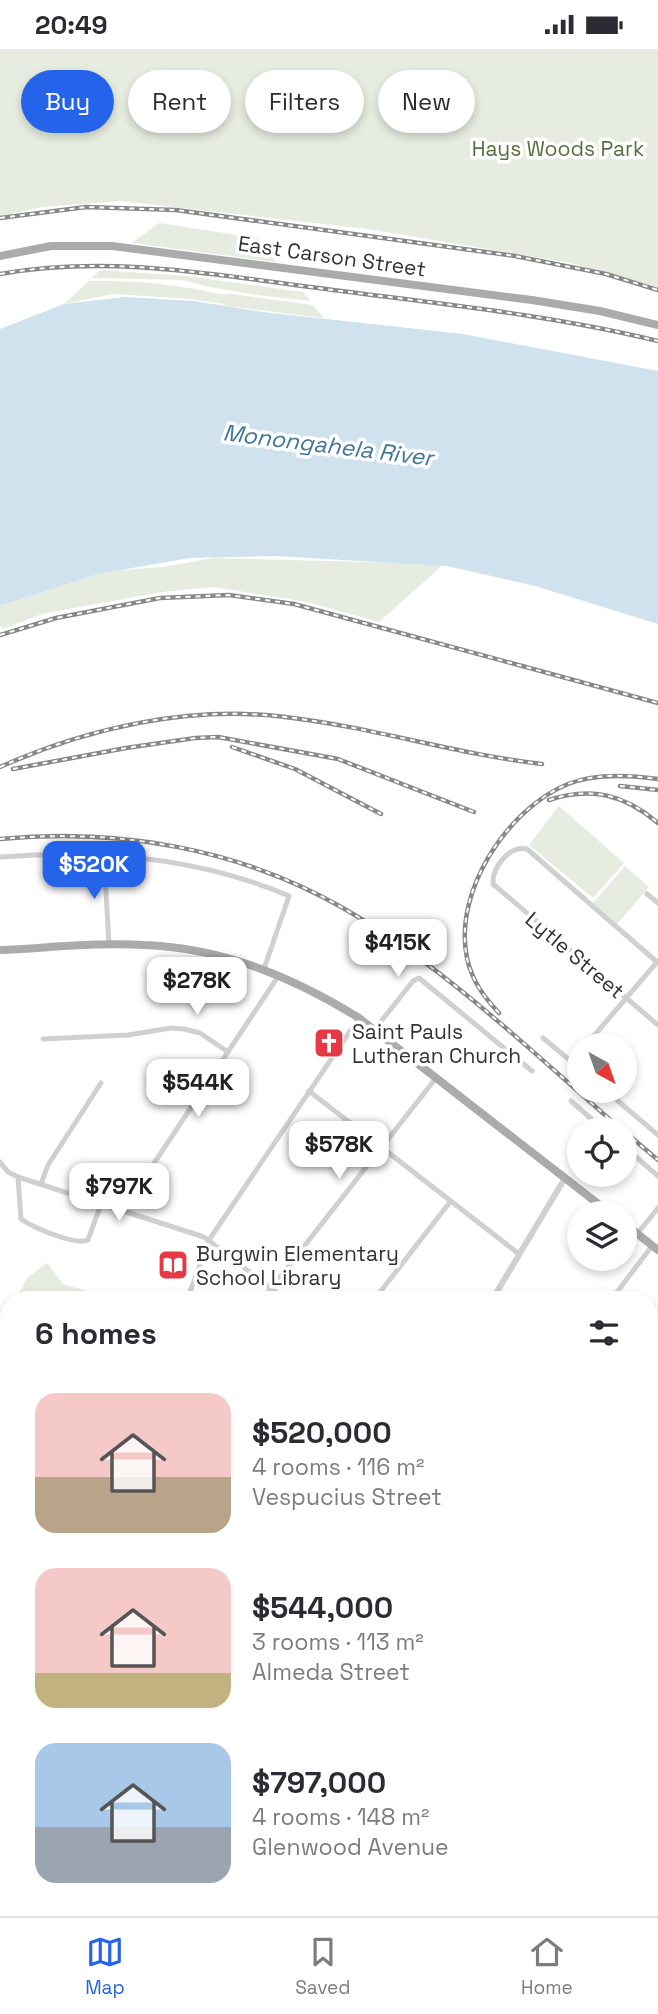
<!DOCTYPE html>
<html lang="en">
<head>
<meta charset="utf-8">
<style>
  :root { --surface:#fff; --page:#f2f2f3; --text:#2b2b33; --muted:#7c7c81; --line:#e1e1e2; --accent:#2563eb }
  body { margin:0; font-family:"Space Grotesk",sans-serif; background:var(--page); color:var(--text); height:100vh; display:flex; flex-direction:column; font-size:26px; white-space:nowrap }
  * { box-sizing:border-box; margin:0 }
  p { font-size:23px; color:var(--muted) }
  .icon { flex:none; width:38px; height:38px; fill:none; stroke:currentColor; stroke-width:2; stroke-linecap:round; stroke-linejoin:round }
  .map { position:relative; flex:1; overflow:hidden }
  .drawer { position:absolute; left:0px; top:1242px; width:658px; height:625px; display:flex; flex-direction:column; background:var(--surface); border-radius:28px 28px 0 0; box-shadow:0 4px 10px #0003 }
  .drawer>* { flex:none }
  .banner { position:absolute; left:21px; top:21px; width:616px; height:63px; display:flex; gap:14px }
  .needle { width:46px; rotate:140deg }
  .controls { position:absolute; left:567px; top:984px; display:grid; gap:14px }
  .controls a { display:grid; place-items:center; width:70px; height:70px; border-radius:50%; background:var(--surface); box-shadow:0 4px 10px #0003; font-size:35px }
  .price { position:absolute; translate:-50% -60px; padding:0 16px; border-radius:14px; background:#fff; color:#222; font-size:23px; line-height:46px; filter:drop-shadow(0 2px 4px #0008) }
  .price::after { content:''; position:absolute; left:50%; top:42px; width:21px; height:16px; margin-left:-10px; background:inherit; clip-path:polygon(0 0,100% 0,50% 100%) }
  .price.selected { background:var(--accent); color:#fff }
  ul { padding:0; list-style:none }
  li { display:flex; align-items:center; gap:21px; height:175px; padding:0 35px }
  li span { display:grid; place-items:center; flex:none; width:196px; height:140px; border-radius:21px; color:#555 }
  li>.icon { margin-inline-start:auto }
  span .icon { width:84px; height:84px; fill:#fffc; stroke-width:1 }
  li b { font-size:30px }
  h2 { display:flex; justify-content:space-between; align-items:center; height:84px; padding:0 35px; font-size:30px }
  .chip { padding:0 24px; border-radius:32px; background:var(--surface); box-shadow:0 4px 10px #0003; font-size:24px; line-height:63px }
  .chip.selected { background:var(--accent); color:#fff }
  .status { display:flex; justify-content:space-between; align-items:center; height:49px; padding:0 35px; background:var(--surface); direction:ltr }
  .status svg { height:19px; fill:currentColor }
  .tab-bar { display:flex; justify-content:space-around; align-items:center; height:98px; border-top:2px solid var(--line); background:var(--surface); font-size:19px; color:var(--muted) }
  .tab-bar a { display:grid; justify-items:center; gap:4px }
  .tab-bar .selected { color:var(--accent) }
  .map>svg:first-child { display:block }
  .green { fill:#e6ecdf }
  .water { fill:#cfe2ee }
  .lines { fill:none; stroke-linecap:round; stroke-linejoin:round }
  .minor { stroke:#d0d0d0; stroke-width:5 }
  .tertiary { stroke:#d0d0d0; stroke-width:6 }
  .primary { stroke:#ababab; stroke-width:8 }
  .rail-casing { stroke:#888; stroke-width:4.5 }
  .rail { stroke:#fff; stroke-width:2; stroke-dasharray:5; stroke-linecap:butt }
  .labels { text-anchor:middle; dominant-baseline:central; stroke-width:7; stroke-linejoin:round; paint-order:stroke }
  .park-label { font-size:21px; fill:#56703f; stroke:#fff }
  .street-label { font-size:21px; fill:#333; stroke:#fff }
  .poi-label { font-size:21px; fill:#333; stroke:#fff; text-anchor:start }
  .water-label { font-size:23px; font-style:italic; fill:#3f7597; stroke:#fff }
</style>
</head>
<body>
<div class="status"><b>20:49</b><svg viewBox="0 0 49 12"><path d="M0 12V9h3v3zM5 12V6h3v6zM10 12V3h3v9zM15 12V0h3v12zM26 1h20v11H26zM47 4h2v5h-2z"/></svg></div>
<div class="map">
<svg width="658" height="1867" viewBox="0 0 658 1867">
  <rect width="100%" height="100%" fill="#fff"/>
  <!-- green -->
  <g class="green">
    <path d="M 0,0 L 658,0 L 658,238 L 571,214 L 368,180 L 120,152 L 43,158 L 0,167 Z"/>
    <path d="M 159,174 L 257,189 L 276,213 L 132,194 Z"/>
    <path d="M 101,221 L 186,227 L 303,243 L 311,252 L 257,246 L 204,237 L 184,231 L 91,229 Z"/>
    <path d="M 89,232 C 135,231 180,236 225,246 L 225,244 L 313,256 L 324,269 L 225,257 L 224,255 L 191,250 L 113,245 L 64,255 Z"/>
    <path d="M 214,509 L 444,515 L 379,573 L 307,553 L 213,538 L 162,543 L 42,565 L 3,580 L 0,577 L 0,557 L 107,522 L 162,518 Z"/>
    <path d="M 559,757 L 624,814 L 593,849 L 529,796 Z"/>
    <path d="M 625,817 L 649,838 L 617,875 L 593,854 Z"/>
    <path d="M 47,1214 L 63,1235 L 118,1251 L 16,1251 L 26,1230 Z"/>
    <path d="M 9,1266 L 9,1410 L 0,1414 L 0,1285 Z"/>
    <path d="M 655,1585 L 658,1587 L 658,1790 L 649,1818 L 649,1592 Z"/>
    <path d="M 54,1859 L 547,1858 L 558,1867 L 53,1867 Z"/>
  </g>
  <!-- water -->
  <path class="water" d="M 125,248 L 194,252 L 263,263 L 463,285 L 658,322 L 658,575 L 535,537 L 447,517 L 274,507 L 190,509 L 98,525 L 0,557 L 0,280 L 64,255 Z"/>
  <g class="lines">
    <!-- minor -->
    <g class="minor">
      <path d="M 104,806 L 109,896"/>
      <path d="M 0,808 C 98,800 198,808 289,847 L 264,920"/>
      <path d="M 647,845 L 658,854"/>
      <path d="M 657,913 L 527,800 C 509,796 492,819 493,835 L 658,976"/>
      <path d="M 375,980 L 413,932 L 419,929 L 532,1022"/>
      <path d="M 543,989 L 579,1019"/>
      <path d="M 43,990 L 128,986 L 171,979 L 184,980 L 200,984 L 228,1003"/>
      <path d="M 586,996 L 658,912"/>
      <path d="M 571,1012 L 579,1003"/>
      <path d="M 605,1041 L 658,1086"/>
      <path d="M 309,1042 L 519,1205"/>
      <path d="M 571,1052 L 603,1080"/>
      <path d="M 625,1098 L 658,1127"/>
      <path d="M 0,1113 L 8,1123 L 18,1128 L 204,1188 L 286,1251"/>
      <path d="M 18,1128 L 21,1170 C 32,1178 76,1197 88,1191 L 101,1155"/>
      <path d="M 41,1135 L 48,1116 L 101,1034"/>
      <path d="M 123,1161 L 279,926"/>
      <path d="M 637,1185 L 658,1159"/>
      <path d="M 187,1251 L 209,1191 L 359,969"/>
      <path d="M 262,1251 L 436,1029"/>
      <path d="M 374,1251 L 450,1153"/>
      <path d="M 611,1251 L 652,1197"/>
      <path d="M 649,1338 L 658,1326"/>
      <path d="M 649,1369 L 658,1375"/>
      <path d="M 649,1570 L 658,1576"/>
      <path d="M 0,1757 L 9,1767"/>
      <path d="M 6,1804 L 9,1797"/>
      <path d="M 571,1867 L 577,1858"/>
    </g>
    <!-- tertiary -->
    <g class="tertiary">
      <path d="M 492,1251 L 565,1129"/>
      <path d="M 0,1427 L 9,1421"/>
    </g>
    <!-- primary -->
    <g class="primary">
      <path d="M 0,207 L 51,197 L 112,197 L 532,251 L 600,262 L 658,276"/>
      <path d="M 0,901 C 48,899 97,893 144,896 C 223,899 293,928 359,969 L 610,1164"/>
      <path d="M 625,1175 L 658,1201"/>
    </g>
    <!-- rail casing -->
    <g class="rail-casing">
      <g id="rail">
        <path d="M 0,169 L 86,158 L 176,161 L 515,207 L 606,225 L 658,241"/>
        <path d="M 0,225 C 113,205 221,227 333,241 C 442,255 551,266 658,292"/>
        <path d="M 0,586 L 56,569 L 160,549 L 229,546 L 294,555 L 658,654"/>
        <path d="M 232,698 L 295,720 L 381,765"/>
        <path d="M 0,718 C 87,679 190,656 285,668 C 372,678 455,705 542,715"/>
        <path d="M 13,720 L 126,699 L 195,689 L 218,688 L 338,710 L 474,763"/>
        <path d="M 620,737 L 658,741"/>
        <path d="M 549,751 C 592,737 625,746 658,774"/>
        <path d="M 0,790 C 119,779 238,799 343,859 C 445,918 532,1003 621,1080"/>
        <path d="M 499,964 C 484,948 472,932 467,909 C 453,843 507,760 568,735 C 595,724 629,726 658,730"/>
        <path d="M 625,1083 L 658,1111"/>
      </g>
    </g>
    <!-- rail -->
    <use href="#rail" class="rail"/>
  </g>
  <!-- icons -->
  <defs>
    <g id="church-square" transform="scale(1.575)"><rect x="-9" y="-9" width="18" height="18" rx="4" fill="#e63946" stroke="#fff"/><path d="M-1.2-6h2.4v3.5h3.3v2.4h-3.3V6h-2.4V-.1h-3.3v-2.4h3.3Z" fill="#fff"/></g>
    <g id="library-square" transform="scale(1.575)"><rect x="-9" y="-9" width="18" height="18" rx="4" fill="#e63946" stroke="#fff"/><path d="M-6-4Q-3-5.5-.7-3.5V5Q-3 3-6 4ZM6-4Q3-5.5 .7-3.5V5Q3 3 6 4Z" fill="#fff"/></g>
  </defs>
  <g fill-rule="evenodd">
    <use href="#church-square" x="329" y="994"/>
    <use href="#library-square" x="173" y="1216"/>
  </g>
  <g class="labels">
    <!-- park labels -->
    <g class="park-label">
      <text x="558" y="99">Hays Woods Park</text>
    </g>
    <!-- street labels -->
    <g class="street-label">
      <text transform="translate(332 207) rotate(8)">East Carson Street</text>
      <text transform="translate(575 906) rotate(40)">Lytle Street</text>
    </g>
    <!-- poi labels -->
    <g class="poi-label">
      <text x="352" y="982">Saint Pauls<tspan x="352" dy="24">Lutheran Church</tspan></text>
      <text x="196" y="1204">Burgwin Elementary<tspan x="196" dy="24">School Library</tspan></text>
    </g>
    <!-- water labels -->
    <g class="water-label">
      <text transform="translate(328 396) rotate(7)">Monongahela River</text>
    </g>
  </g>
</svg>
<div class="controls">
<a><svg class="needle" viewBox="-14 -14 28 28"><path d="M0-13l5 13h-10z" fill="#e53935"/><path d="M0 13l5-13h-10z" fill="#7c7c81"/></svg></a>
<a><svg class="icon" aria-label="locate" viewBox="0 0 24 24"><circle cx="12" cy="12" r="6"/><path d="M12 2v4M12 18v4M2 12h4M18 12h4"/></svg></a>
<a><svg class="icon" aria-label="layers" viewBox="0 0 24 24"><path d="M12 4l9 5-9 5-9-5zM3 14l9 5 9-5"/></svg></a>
</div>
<b class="price selected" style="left:94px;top:852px">$520K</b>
<b class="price" style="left:398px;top:930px">$415K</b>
<b class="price" style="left:197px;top:968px">$278K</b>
<b class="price" style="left:198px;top:1070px">$544K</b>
<b class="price" style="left:339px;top:1132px">$578K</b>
<b class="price" style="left:119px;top:1174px">$797K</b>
<div class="banner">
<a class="chip selected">Buy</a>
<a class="chip">Rent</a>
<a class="chip">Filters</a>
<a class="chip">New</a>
</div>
<section class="drawer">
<h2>6 homes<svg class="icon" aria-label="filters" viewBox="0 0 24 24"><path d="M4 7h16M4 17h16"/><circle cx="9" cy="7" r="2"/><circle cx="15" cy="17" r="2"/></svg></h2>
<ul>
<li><span style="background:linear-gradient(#f6c9c9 60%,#b9a48a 0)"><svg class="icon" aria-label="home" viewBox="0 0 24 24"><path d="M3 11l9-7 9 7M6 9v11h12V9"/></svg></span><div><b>$520,000</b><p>4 rooms · 116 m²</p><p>Vespucius Street</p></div></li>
<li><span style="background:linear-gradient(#f6c9c9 75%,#c2b280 0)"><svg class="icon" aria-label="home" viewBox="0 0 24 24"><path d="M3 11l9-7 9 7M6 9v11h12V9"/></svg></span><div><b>$544,000</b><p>3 rooms · 113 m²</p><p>Almeda Street</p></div></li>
<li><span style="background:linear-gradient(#a9c7e8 60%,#9aa5b1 0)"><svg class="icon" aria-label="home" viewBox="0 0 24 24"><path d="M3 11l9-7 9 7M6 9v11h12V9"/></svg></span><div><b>$797,000</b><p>4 rooms · 148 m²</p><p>Glenwood Avenue</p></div></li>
</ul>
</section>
</div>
<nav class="tab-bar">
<a class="selected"><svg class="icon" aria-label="map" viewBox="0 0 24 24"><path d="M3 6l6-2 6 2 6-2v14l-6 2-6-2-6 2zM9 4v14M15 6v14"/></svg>Map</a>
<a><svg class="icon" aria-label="saved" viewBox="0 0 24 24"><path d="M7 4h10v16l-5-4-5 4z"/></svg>Saved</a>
<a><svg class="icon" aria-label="home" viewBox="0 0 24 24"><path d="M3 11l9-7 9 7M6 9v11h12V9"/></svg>Home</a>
</nav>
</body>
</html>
